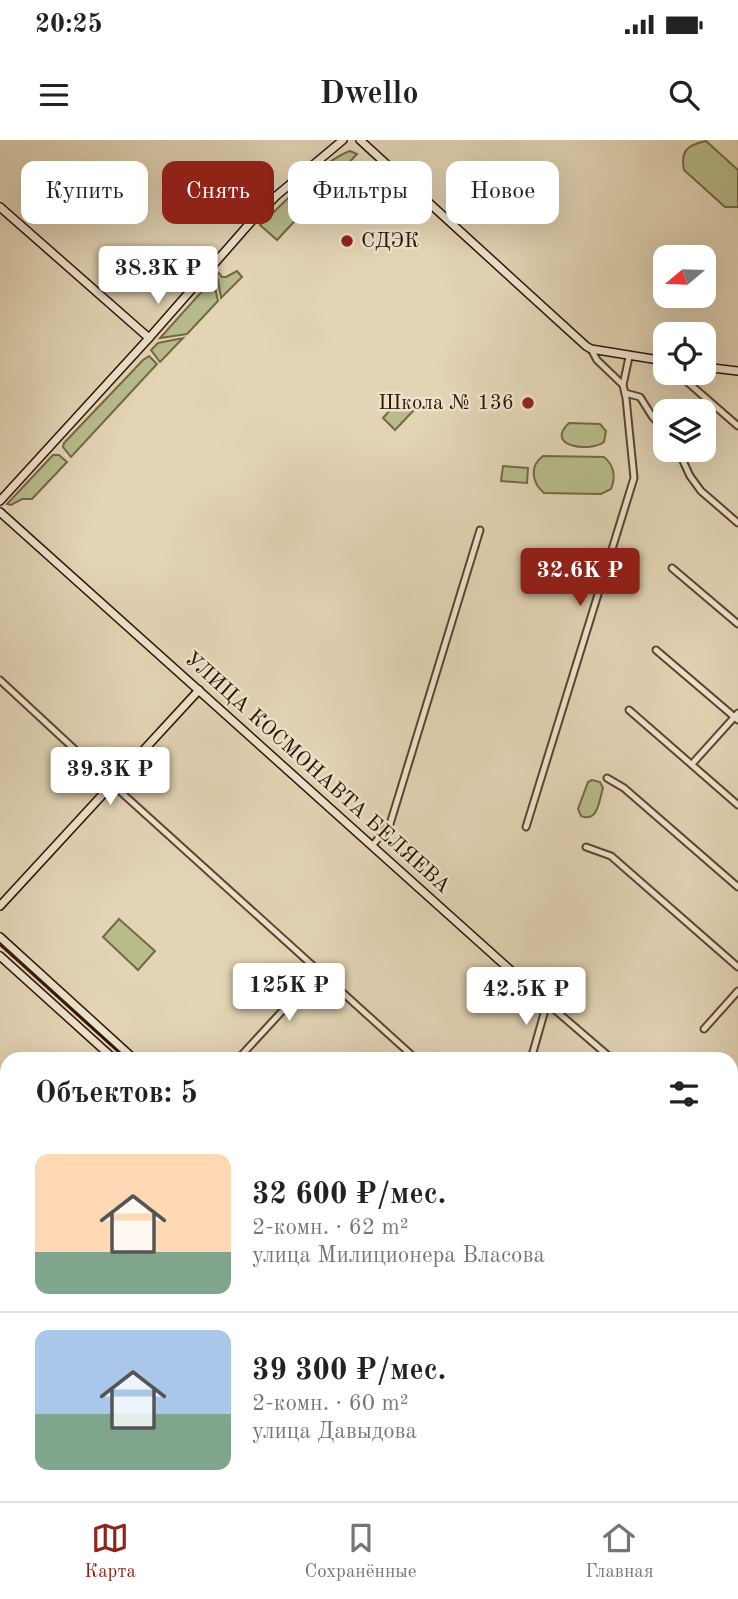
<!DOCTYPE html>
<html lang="ru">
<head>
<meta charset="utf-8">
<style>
  :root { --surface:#fff; --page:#f2f2f2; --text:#222; --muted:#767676; --line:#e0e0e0; --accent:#8f2418 }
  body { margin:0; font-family:"Old Standard TT",serif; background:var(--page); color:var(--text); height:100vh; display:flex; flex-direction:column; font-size:26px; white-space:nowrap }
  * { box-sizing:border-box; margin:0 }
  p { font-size:23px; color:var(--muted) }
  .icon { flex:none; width:38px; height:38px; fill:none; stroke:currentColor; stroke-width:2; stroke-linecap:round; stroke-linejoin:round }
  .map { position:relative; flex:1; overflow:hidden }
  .drawer { position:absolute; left:0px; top:912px; width:738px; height:450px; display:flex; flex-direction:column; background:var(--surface); border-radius:21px 21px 0 0; box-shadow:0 7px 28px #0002 }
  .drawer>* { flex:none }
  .guide { position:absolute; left:21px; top:21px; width:696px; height:63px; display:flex; gap:14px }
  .needle { width:46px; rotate:251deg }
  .controls { position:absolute; left:653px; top:105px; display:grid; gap:14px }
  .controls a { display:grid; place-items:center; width:63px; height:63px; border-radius:14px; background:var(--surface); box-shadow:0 7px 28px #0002; font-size:35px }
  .price { position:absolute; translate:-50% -60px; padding:0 16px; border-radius:7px; background:#fff; color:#222; font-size:23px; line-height:46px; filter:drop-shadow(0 2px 4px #0008) }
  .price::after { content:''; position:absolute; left:50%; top:42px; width:21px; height:16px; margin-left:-10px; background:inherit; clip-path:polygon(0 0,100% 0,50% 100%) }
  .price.active { background:var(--accent); color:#fff }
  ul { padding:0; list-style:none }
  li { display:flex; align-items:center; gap:21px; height:175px; padding:0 35px }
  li+li { border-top:2px solid var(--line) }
  li span { display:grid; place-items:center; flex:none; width:196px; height:140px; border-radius:14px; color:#555 }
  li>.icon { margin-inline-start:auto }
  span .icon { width:84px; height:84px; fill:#fffc; stroke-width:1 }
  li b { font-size:30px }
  h2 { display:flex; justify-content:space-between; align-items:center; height:84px; padding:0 35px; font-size:30px }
  .chip { padding:0 24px; border-radius:14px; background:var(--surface); box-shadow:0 7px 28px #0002; font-size:24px; line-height:63px }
  .chip.active { background:var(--accent); color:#fff }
  .status { display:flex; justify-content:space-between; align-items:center; height:49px; padding:0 35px; background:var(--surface); direction:ltr }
  .status svg { height:19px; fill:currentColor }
  header { display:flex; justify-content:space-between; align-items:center; height:91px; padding:0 35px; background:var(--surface); font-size:32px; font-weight:700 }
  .menu { display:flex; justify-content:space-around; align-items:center; height:98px; border-top:2px solid var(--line); background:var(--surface); font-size:19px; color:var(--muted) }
  .menu a { display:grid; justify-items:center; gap:4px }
  .menu .active { color:var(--accent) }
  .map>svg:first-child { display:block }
  .green { fill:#b7bc8a; stroke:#746845; stroke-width:2 }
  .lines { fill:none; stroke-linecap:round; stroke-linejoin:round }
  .street-casing { stroke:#5d432d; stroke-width:9 }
  .secondary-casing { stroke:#311300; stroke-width:10 }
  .primary-casing { stroke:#311300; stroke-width:11 }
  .street { stroke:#ece3ce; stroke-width:5 }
  .secondary { stroke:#ece3ce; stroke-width:7 }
  .primary { stroke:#e2d4b4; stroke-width:8 }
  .tram { stroke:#311300; stroke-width:2 }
  .poi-dot { fill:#8f2418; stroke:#ece3ce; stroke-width:2.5 }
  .labels { text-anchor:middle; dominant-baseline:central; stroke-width:5; stroke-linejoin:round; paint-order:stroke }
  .poi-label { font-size:21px; fill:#311300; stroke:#ece3ce; text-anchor:start }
  .street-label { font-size:21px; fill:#311300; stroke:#ece3ce }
</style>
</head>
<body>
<div class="status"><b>20:25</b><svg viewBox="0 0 49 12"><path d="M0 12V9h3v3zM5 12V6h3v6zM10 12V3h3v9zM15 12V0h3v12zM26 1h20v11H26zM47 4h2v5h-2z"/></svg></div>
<header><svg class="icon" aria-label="menu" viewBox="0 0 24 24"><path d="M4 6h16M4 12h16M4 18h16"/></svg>Dwello<svg class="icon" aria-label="search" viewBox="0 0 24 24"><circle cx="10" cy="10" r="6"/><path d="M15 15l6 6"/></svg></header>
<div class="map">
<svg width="738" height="1361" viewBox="0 0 738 1361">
  <rect width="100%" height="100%" fill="#e2d4b4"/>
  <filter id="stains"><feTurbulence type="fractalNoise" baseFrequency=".00286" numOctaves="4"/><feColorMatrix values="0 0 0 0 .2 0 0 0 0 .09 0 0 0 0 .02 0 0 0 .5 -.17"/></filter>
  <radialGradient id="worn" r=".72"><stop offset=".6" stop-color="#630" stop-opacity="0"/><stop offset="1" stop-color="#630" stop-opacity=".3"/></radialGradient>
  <!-- green -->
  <g class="green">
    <path d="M 706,1 L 738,30 L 738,67 L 725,67 L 684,30 C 680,10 688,5 706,1 Z"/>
    <path d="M 350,11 L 357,14 L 277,100 L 260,85 C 282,65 323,20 350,11 Z"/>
    <path d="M 237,131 L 242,137 L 221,158 L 217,135 L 219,133 L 222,137 L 226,137 Z"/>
    <path d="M 213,139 L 218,161 L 187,194 L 160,198 Z"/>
    <path d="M 183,198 L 160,222 L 151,210 L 158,203 Z"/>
    <path d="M 149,216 L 157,224 L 71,317 L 63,307 L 64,303 L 143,220 Z"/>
    <path d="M 400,259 L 413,271 L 395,290 L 383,278 Z"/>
    <path d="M 569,283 L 600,284 L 606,291 L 604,302 C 589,313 544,306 569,283 Z"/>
    <path d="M 53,315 L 59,315 L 67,322 L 32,359 L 22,359 L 11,365 L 7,364 Z"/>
    <path d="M 543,316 L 604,317 C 614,325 616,337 611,349 L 601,354 L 544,353 C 532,343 529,326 543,316 Z"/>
    <path d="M 503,326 L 528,328 L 527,343 L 501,341 Z"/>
    <path d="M 592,640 L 600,642 L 603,648 C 599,661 598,683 581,676 L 578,669 L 588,642 Z"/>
    <path d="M 119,779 L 155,811 L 138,830 L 103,797 Z"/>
    <path d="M 0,985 L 7,992 L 7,1043 L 0,1037 Z"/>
  </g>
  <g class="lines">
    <!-- street casing -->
    <g class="street-casing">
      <g id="street">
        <path d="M 591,209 L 597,220 L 623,245"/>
        <path d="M 677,233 L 738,286"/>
        <path d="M 625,253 L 640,257 L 652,276 L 665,291"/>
        <path d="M 678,310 L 690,336 L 701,351 L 738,383"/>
        <path d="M 672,428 L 738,484"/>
        <path d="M 656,510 L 738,580"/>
        <path d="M 0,540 L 112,644 L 416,919"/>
        <path d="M 629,570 L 738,665"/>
        <path d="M 692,624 L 738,573"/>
        <path d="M 607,638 L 624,648 L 738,747"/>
        <path d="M 526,687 L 634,338 L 626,258 L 623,245 L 629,217"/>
        <path d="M 372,706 L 390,684 L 480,390"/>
        <path d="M 586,707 L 611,716 L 738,827"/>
        <path d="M 704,889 L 738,851"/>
        <path d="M 238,919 L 320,830"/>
        <path d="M 531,919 L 547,863 L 612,919"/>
        <path d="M 732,1025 L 738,1031"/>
        <path d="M 732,1125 L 738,1131"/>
        <path d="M 0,1181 L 7,1184"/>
        <path d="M 732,1211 L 738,1217"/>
        <path d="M 732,1303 L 738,1307"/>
      </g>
    </g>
    <!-- secondary casing -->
    <g class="secondary-casing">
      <g id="secondary">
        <path d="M 360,0 L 586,206 L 591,209 L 665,221"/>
        <path d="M 0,67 L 149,198"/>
        <path d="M 704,227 L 738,231"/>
        <path d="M 0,361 L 149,198 L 250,83 L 276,56 L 343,0"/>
        <path d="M 0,372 L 547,863"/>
        <path d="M 0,766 L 199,550"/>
        <path d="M 0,797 L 134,919"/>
        <path d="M 0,816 L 114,919"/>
        <path d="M 732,1251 L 738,1244"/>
        <path d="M 468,1354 L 472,1361"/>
        <path d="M 584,1354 L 592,1361"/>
        <path d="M 631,1361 L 636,1354"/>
      </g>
    </g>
    <!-- primary casing -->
    <g class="primary-casing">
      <g id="primary">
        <path d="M 0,1214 L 7,1217"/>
        <path d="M 0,1225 L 7,1228"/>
        <path d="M 396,1354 L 414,1361"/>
        <path d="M 443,1354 L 464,1361"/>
        <path d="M 639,1361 L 641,1359"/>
      </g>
    </g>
    <!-- street -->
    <use href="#street" class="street"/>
    <!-- secondary -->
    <use href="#secondary" class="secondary"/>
    <!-- primary -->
    <use href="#primary" class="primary"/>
    <!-- tram -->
    <g class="tram">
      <path d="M 0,805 L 126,919"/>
      <path d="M 567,1354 L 576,1361"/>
    </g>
  </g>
  <!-- markers -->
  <g class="poi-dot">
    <circle cx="347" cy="101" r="7"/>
    <circle cx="528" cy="263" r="7"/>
  </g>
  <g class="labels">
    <!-- poi labels -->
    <g class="poi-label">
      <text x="361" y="101">СДЭК</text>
      <text x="514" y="263" text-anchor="end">Школа № 136</text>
    </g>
    <!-- street labels -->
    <g class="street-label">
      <text transform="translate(317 633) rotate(42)">УЛИЦА КОСМОНАВТА БЕЛЯЕВА</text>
    </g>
  </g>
  <rect width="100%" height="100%" filter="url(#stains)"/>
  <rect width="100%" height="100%" fill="url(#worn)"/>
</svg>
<div class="controls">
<a><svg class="needle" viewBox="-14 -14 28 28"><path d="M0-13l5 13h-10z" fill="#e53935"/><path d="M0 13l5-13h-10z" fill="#767676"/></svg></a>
<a><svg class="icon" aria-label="locate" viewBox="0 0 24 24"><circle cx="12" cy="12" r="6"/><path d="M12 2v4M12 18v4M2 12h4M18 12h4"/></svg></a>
<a><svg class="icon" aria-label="layers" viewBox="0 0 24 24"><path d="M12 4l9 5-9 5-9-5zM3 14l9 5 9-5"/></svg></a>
</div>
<b class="price" style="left:158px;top:166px">38.3K ₽</b>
<b class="price active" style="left:580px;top:468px">32.6K ₽</b>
<b class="price" style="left:110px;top:667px">39.3K ₽</b>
<b class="price" style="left:289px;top:883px">125K ₽</b>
<b class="price" style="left:526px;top:887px">42.5K ₽</b>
<div class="guide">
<a class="chip">Купить</a>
<a class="chip active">Снять</a>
<a class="chip">Фильтры</a>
<a class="chip">Новое</a>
</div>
<section class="drawer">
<h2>Объектов: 5<svg class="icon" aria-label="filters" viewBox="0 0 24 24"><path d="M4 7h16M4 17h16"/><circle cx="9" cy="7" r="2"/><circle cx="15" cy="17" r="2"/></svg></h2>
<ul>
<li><span style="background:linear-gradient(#ffd9b3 70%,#7fa58c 0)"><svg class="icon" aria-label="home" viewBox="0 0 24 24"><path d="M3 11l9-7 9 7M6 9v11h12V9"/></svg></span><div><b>32 600 ₽/мес.</b><p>2-комн. · 62 m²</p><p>улица Милиционера Власова</p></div></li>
<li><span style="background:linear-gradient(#a9c7e8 60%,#7fa58c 0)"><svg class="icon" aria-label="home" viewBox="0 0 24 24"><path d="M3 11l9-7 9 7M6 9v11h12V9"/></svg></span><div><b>39 300 ₽/мес.</b><p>2-комн. · 60 m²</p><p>улица Давыдова</p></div></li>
</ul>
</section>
</div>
<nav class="menu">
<a class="active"><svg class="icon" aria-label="map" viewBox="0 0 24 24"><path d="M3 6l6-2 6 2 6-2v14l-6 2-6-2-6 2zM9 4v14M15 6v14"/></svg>Карта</a>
<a><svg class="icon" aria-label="saved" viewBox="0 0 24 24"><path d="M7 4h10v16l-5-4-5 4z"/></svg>Сохранённые</a>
<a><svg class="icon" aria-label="home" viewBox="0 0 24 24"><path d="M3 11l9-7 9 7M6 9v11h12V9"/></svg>Главная</a>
</nav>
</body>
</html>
